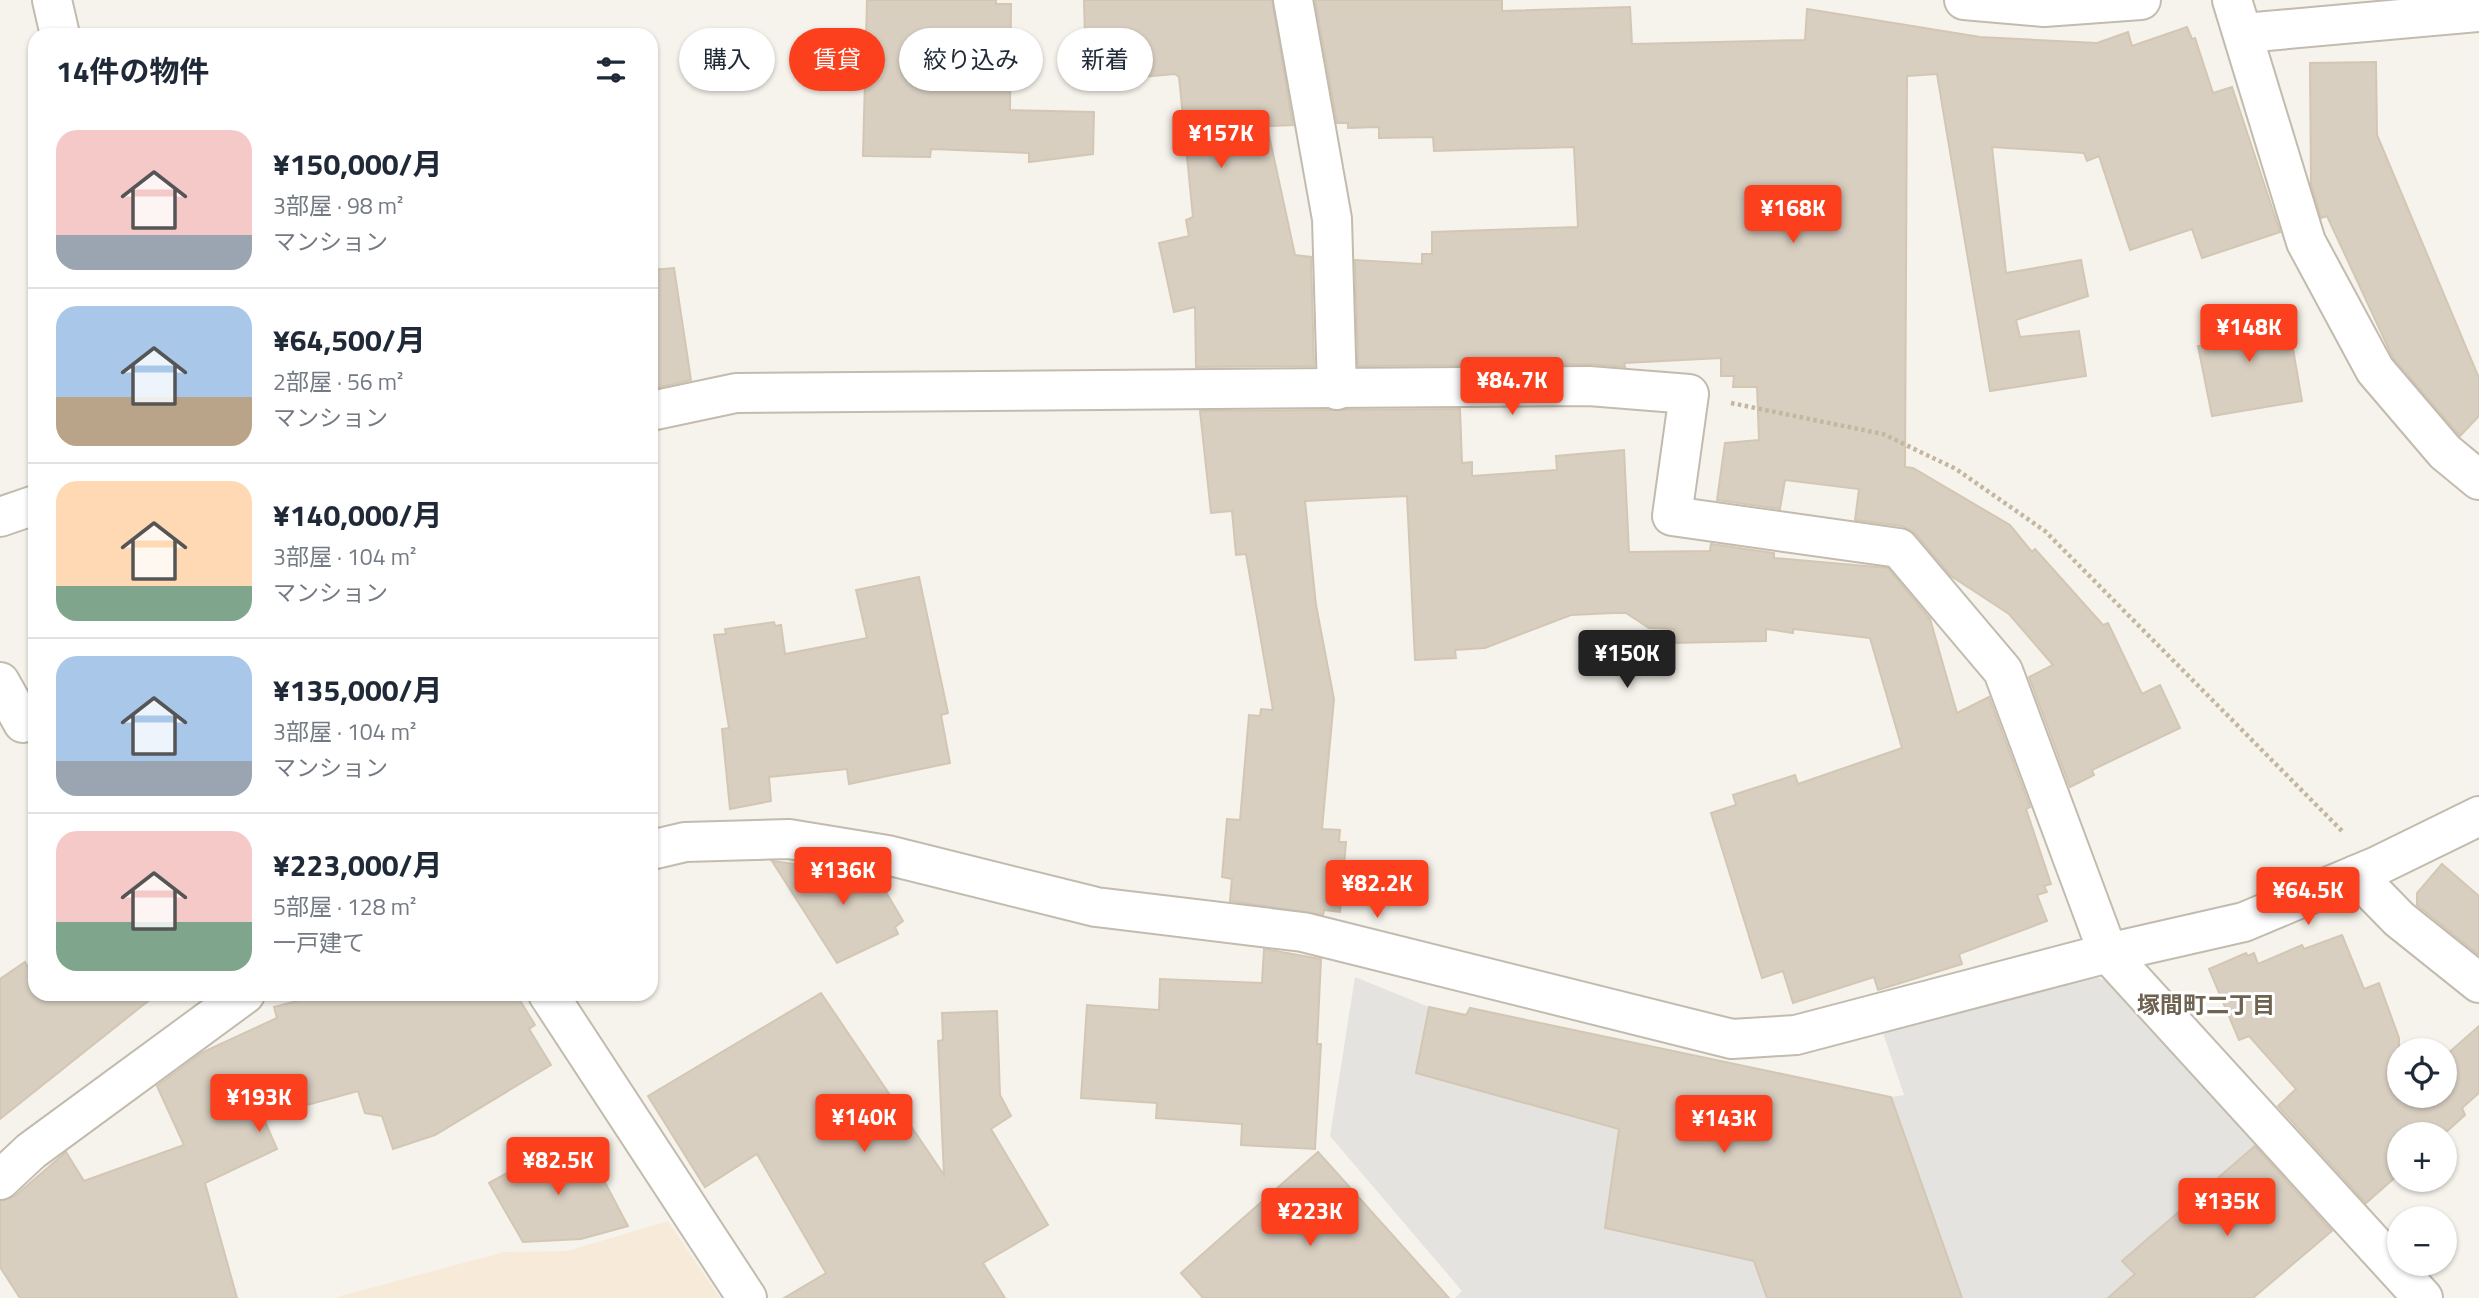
<!DOCTYPE html>
<html lang="ja">
<head>
<meta charset="utf-8">
<style>
  :root { --surface:#fff; --page:#f6f6f7; --text:#1f2937; --muted:#747a83; --line:#e0e1e3; --accent:#fc3f1d }
  body { margin:0; font-family:"Titillium Web","Noto Sans JP",sans-serif; background:var(--page); color:var(--text); height:100vh; display:flex; flex-direction:column; font-size:26px; white-space:nowrap }
  * { box-sizing:border-box; margin:0 }
  p { font-size:23px; color:var(--muted) }
  .icon { flex:none; width:38px; height:38px; fill:none; stroke:currentColor; stroke-width:2; stroke-linecap:round; stroke-linejoin:round }
  .map { position:relative; flex:1; overflow:hidden }
  .sheet { position:absolute; left:28px; top:28px; width:630px; height:973px; display:flex; flex-direction:column; background:var(--surface); border-radius:21px; box-shadow:0 2px 5px #0004 }
  .sheet>* { flex:none }
  .hud { position:absolute; left:679px; top:28px; width:665px; height:63px; display:flex; gap:14px }
  .tools { position:absolute; left:2387px; top:1038px; display:grid; gap:14px }
  .tools a { display:grid; place-items:center; width:70px; height:70px; border-radius:50%; background:var(--surface); box-shadow:0 2px 5px #0004; font-size:35px }
  .price { position:absolute; translate:-50% -60px; padding:0 16px; border-radius:7px; background:var(--accent); color:#fff; font-size:23px; line-height:46px; filter:drop-shadow(0 2px 4px #0008) }
  .price::after { content:''; position:absolute; left:50%; top:42px; width:21px; height:16px; margin-left:-10px; background:inherit; clip-path:polygon(0 0,100% 0,50% 100%) }
  .price.current { background:#222; color:#fff }
  ul { padding:0; list-style:none }
  li { display:flex; align-items:center; gap:21px; height:175px; padding:0 28px }
  li+li { border-top:2px solid var(--line) }
  li span { display:grid; place-items:center; flex:none; width:196px; height:140px; border-radius:21px; color:#555 }
  li>.icon { margin-inline-start:auto }
  span .icon { width:84px; height:84px; fill:#fffc; stroke-width:1 }
  li b { font-size:30px }
  h2 { display:flex; justify-content:space-between; align-items:center; height:84px; padding:0 28px; font-size:30px }
  .tag { padding:0 24px; border-radius:32px; background:var(--surface); box-shadow:0 2px 5px #0004; font-size:24px; line-height:63px }
  .tag.current { background:var(--accent); color:#fff }
  .map>svg:first-child { display:block }
  .commercial { fill:#f7ead8 }
  .parking { fill:#e5e3e0 }
  .building { fill:#d8cfc1; stroke:#d3c7b4; stroke-width:2 }
  .lines { fill:none; stroke-linecap:round; stroke-linejoin:round }
  .minor-casing { stroke:#c2bbae; stroke-width:42 }
  .path { stroke:#c4b79f; stroke-width:4.5; stroke-dasharray:3.5 3.5; stroke-linecap:butt }
  .minor { stroke:#fff; stroke-width:38 }
  .labels { text-anchor:middle; dominant-baseline:central; stroke-width:6; stroke-linejoin:round; paint-order:stroke }
  .neighbourhood-label { font-size:23px; font-weight:bold; fill:#6e6250; stroke:#fff }
</style>
</head>
<body>
<div class="map">
<svg width="2479" height="1298" viewBox="0 0 2479 1298">
  <rect width="100%" height="100%" fill="#f6f3ec"/>
  <!-- commercial -->
  <path class="commercial" d="M 668,1221 L 720,1298 L 333,1298 L 504,1252 L 567,1251 Z"/>
  <!-- parking -->
  <g class="parking">
    <path d="M 2094,976 L 2116,985 L 2257,1146 L 2122,1261 L 2135,1274 L 2108,1298 L 1962,1298 L 1891,1097 L 1904,1095 L 1883,1033 Z"/>
    <path d="M 1355,977 L 1429,1007 L 1416,1073 L 1619,1129 L 1606,1228 L 1754,1261 L 1767,1298 L 1455,1298 L 1462,1291 L 1330,1136 Z"/>
  </g>
  <!-- building -->
  <g class="building">
    <path d="M 867,0 L 996,0 L 996,4 L 1011,4 L 1010,110 L 1094,112 L 1093,154 L 1029,162 L 1029,153 L 931,149 L 930,157 L 863,156 Z"/>
    <path d="M 1084,0 L 1272,0 L 1293,125 L 1267,126 L 1295,255 L 1311,257 L 1314,366 L 1196,367 L 1195,307 L 1174,312 L 1159,243 L 1189,236 L 1186,220 L 1193,217 L 1179,77 L 1175,74 L 1086,82 Z"/>
    <path d="M 1315,0 L 1502,0 L 1502,11 L 1630,7 L 1632,44 L 1805,40 L 1807,9 L 1980,37 L 2097,43 L 2128,32 L 2132,46 L 2187,27 L 2192,39 L 2195,38 L 2213,93 L 2232,87 L 2280,232 L 2202,258 L 2192,229 L 2130,250 L 2099,156 L 2087,161 L 2084,153 L 1992,147 L 2006,273 L 2081,260 L 2088,296 L 2016,320 L 2020,337 L 2079,331 L 2086,376 L 1990,391 L 1937,74 L 1907,76 L 1905,467 L 1913,468 L 2010,525 L 2032,552 L 2035,549 L 2103,625 L 2108,623 L 2142,694 L 2160,685 L 2180,728 L 2092,770 L 2094,775 L 2070,787 L 2029,677 L 2053,665 L 2009,614 L 1951,576 L 1916,534 L 1902,526 L 1855,520 L 1859,489 L 1785,480 L 1780,509 L 1717,500 L 1725,443 L 1759,440 L 1757,387 L 1733,387 L 1734,376 L 1721,376 L 1721,358 L 1624,363 L 1625,367 L 1589,364 L 1358,366 L 1355,260 L 1422,264 L 1422,254 L 1432,254 L 1432,232 L 1578,227 L 1574,147 L 1434,151 L 1433,137 L 1379,138 L 1379,127 L 1348,128 L 1348,123 L 1337,123 Z"/>
    <path d="M 2376,62 L 2377,135 L 2479,378 L 2479,416 L 2460,436 L 2393,358 L 2327,216 L 2321,218 L 2311,184 L 2310,63 Z"/>
    <path d="M 674,268 L 691,380 L 651,389 L 651,270 Z"/>
    <path d="M 2279,310 L 2285,350 L 2293,349 L 2302,401 L 2212,416 L 2198,346 L 2213,344 L 2209,321 L 2222,319 L 2221,316 Z"/>
    <path d="M 1460,409 L 1462,463 L 1472,462 L 1472,476 L 1557,470 L 1556,456 L 1624,450 L 1629,552 L 1710,551 L 1711,544 L 1774,553 L 1774,558 L 1888,568 L 1930,619 L 1957,713 L 1989,697 L 2030,807 L 2026,809 L 2051,884 L 2044,886 L 2047,892 L 2037,895 L 2047,921 L 1959,954 L 1962,964 L 1878,990 L 1874,977 L 1793,1003 L 1783,971 L 1762,978 L 1711,813 L 1736,805 L 1733,795 L 1795,775 L 1798,784 L 1902,748 L 1870,638 L 1793,629 L 1793,633 L 1766,629 L 1766,641 L 1673,643 L 1674,629 L 1649,628 L 1626,613 L 1614,613 L 1571,615 L 1485,648 L 1455,650 L 1456,658 L 1415,660 L 1407,496 L 1305,501 L 1316,605 L 1334,699 L 1322,829 L 1340,830 L 1339,842 L 1346,842 L 1340,912 L 1324,910 L 1323,915 L 1230,901 L 1232,879 L 1222,877 L 1227,819 L 1240,820 L 1249,715 L 1260,716 L 1261,709 L 1273,710 L 1246,554 L 1236,555 L 1232,511 L 1211,513 L 1200,411 Z"/>
    <path d="M 919,577 L 948,713 L 941,715 L 950,763 L 849,784 L 847,769 L 769,777 L 771,801 L 730,809 L 722,729 L 729,728 L 714,635 L 726,634 L 725,629 L 774,622 L 775,626 L 781,625 L 785,654 L 867,638 L 856,590 Z"/>
    <path d="M 772,861 L 876,875 L 903,921 L 895,927 L 898,934 L 837,963 Z"/>
    <path d="M 2442,864 L 2479,896 L 2479,955 L 2417,905 L 2417,893 Z"/>
    <path d="M 2342,935 L 2364,989 L 2379,983 L 2399,1038 L 2399,1096 L 2445,1096 L 2445,1056 L 2479,1026 L 2479,1093 L 2462,1108 L 2465,1115 L 2444,1134 L 2399,1134 L 2399,1174 L 2366,1203 L 2278,1106 L 2296,1089 L 2249,1036 L 2239,1040 L 2209,969 L 2246,953 L 2248,956 L 2254,953 L 2258,964 L 2302,945 L 2304,949 Z"/>
    <path d="M 1264,949 L 1321,959 L 1317,1044 L 1321,1044 L 1315,1149 L 1241,1145 L 1242,1124 L 1156,1118 L 1157,1103 L 1081,1098 L 1087,1005 L 1159,1010 L 1160,979 L 1262,983 Z"/>
    <path d="M 25,962 L 35,979 L 35,994 L 44,994 L 48,1001 L 62,994 L 157,994 L 0,1119 L 0,979 Z"/>
    <path d="M 821,993 L 944,1175 L 938,1041 L 943,1040 L 942,1013 L 997,1011 L 1000,1095 L 1011,1116 L 991,1129 L 1048,1225 L 983,1263 L 1005,1298 L 784,1298 L 826,1273 L 757,1154 L 705,1187 L 648,1096 Z"/>
    <path d="M 324,994 L 516,994 L 535,1025 L 529,1029 L 551,1065 L 435,1135 L 393,1149 L 382,1116 L 365,1113 L 358,1091 L 263,1117 L 277,1149 L 205,1183 L 237,1298 L 20,1298 L 0,1267 L 0,1201 L 15,1196 L 66,1152 L 84,1181 L 184,1145 L 157,1086 L 203,1052 L 277,1018 L 274,1007 Z"/>
    <path d="M 1429,1007 L 1466,1015 L 1470,1008 L 1891,1097 L 1962,1298 L 1767,1298 L 1754,1261 L 1605,1228 L 1619,1129 L 1416,1073 Z"/>
    <path d="M 571,1138 L 582,1159 L 590,1154 L 628,1226 L 581,1239 L 523,1242 L 489,1183 Z"/>
    <path d="M 2255,1146 L 2332,1231 L 2253,1298 L 2108,1298 L 2135,1274 L 2122,1261 Z"/>
    <path d="M 1318,1152 L 1449,1298 L 1203,1298 L 1181,1273 Z"/>
  </g>
  <g class="lines">
    <!-- minor casing -->
    <g class="minor-casing">
      <g id="minor">
        <path d="M 52,0 L 60,35"/>
        <path d="M 1293,0 L 1332,219 L 1337,390"/>
        <path d="M 1964,0 L 2044,7 L 2141,0"/>
        <path d="M 2232,0 L 2306,242 L 2375,370 L 2445,452 L 2479,480"/>
        <path d="M 2244,33 L 2479,12"/>
        <path d="M 651,411 L 736,393 L 1589,386 L 1689,394 L 1672,516 L 1899,548 L 2003,671 L 2108,953 L 2423,1298"/>
        <path d="M 0,517 L 35,505"/>
        <path d="M 0,682 L 23,723"/>
        <path d="M 651,850 L 685,842 L 789,839 L 887,855 L 1096,907 L 1303,932 L 1732,1039 L 1796,1035 L 2108,953 L 2244,922 L 2377,866 L 2479,816"/>
        <path d="M 2356,875 L 2399,919 L 2479,983"/>
        <path d="M 548,994 L 747,1298"/>
        <path d="M 0,1180 L 31,1151 L 245,994"/>
      </g>
    </g>
    <!-- path -->
    <path class="path" d="M 1731,403 L 1883,434 L 1956,469 L 2045,531 L 2343,832"/>
    <!-- minor -->
    <use href="#minor" class="minor"/>
  </g>
  <g class="labels">
    <!-- neighbourhood labels -->
    <g class="neighbourhood-label">
      <text x="2206" y="1004">塚間町二丁目</text>
    </g>
  </g>
</svg>
<div class="tools">
<a><svg class="icon" aria-label="locate" viewBox="0 0 24 24"><circle cx="12" cy="12" r="6"/><path d="M12 2v4M12 18v4M2 12h4M18 12h4"/></svg></a>
<a>+</a>
<a>−</a>
</div>
<b class="price" style="left:1221px;top:170px">¥157K</b>
<b class="price" style="left:1793px;top:245px">¥168K</b>
<b class="price" style="left:2249px;top:364px">¥148K</b>
<b class="price" style="left:1512px;top:417px">¥84.7K</b>
<b class="price current" style="left:1627px;top:690px">¥150K</b>
<b class="price" style="left:843px;top:907px">¥136K</b>
<b class="price" style="left:1377px;top:920px">¥82.2K</b>
<b class="price" style="left:2308px;top:927px">¥64.5K</b>
<b class="price" style="left:259px;top:1134px">¥193K</b>
<b class="price" style="left:864px;top:1154px">¥140K</b>
<b class="price" style="left:1724px;top:1155px">¥143K</b>
<b class="price" style="left:558px;top:1197px">¥82.5K</b>
<b class="price" style="left:2227px;top:1238px">¥135K</b>
<b class="price" style="left:1310px;top:1248px">¥223K</b>
<div class="hud">
<a class="tag">購入</a>
<a class="tag current">賃貸</a>
<a class="tag">絞り込み</a>
<a class="tag">新着</a>
</div>
<section class="sheet">
<h2>14件の物件<svg class="icon" aria-label="filters" viewBox="0 0 24 24"><path d="M4 7h16M4 17h16"/><circle cx="9" cy="7" r="2"/><circle cx="15" cy="17" r="2"/></svg></h2>
<ul>
<li><span style="background:linear-gradient(#f6c9c9 75%,#9aa5b1 0)"><svg class="icon" aria-label="home" viewBox="0 0 24 24"><path d="M3 11l9-7 9 7M6 9v11h12V9"/></svg></span><div><b>¥150,000/月</b><p>3部屋 · 98 m²</p><p>マンション</p></div></li>
<li><span style="background:linear-gradient(#a9c7e8 65%,#b9a48a 0)"><svg class="icon" aria-label="home" viewBox="0 0 24 24"><path d="M3 11l9-7 9 7M6 9v11h12V9"/></svg></span><div><b>¥64,500/月</b><p>2部屋 · 56 m²</p><p>マンション</p></div></li>
<li><span style="background:linear-gradient(#ffd9b3 75%,#7fa58c 0)"><svg class="icon" aria-label="home" viewBox="0 0 24 24"><path d="M3 11l9-7 9 7M6 9v11h12V9"/></svg></span><div><b>¥140,000/月</b><p>3部屋 · 104 m²</p><p>マンション</p></div></li>
<li><span style="background:linear-gradient(#a9c7e8 75%,#9aa5b1 0)"><svg class="icon" aria-label="home" viewBox="0 0 24 24"><path d="M3 11l9-7 9 7M6 9v11h12V9"/></svg></span><div><b>¥135,000/月</b><p>3部屋 · 104 m²</p><p>マンション</p></div></li>
<li><span style="background:linear-gradient(#f6c9c9 65%,#7fa58c 0)"><svg class="icon" aria-label="home" viewBox="0 0 24 24"><path d="M3 11l9-7 9 7M6 9v11h12V9"/></svg></span><div><b>¥223,000/月</b><p>5部屋 · 128 m²</p><p>一戸建て</p></div></li>
</ul>
</section>
</div>
</body>
</html>
